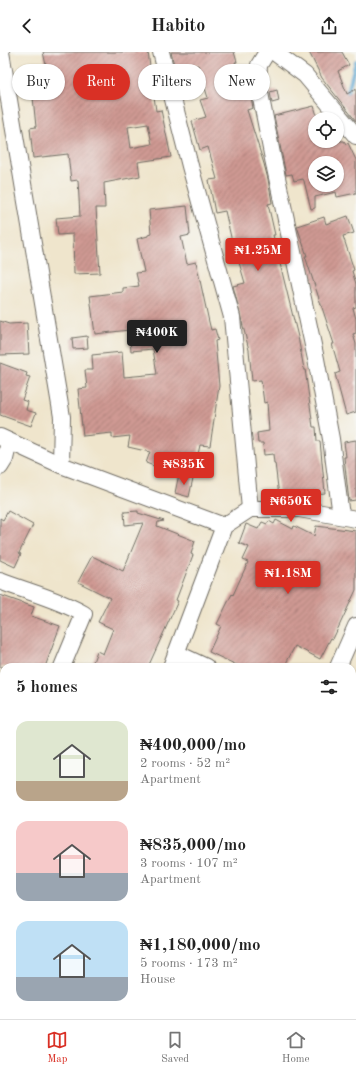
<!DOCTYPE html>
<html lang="en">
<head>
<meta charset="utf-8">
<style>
  :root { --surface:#fff; --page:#f6f6f6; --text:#222; --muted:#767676; --line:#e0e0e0; --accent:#d93025 }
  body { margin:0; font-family:"Old Standard TT",serif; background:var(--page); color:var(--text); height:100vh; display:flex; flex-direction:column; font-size:15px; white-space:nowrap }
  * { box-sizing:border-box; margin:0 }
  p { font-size:13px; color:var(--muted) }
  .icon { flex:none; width:22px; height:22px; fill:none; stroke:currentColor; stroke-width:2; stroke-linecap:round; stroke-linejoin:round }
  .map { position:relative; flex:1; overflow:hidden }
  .side { position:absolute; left:0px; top:611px; width:356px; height:356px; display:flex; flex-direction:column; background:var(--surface); border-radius:12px 12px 0 0; box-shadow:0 1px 3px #0004 }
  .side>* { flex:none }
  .banner { position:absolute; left:12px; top:12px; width:332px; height:36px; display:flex; gap:8px }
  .buttons { position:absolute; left:308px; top:60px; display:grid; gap:8px }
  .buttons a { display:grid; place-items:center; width:36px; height:36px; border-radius:50%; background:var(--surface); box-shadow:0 1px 3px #0004; font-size:20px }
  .price { position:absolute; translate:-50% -34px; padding:0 9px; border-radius:4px; background:var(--accent); color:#fff; font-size:13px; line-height:26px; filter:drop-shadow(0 1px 2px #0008) }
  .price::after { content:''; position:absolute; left:50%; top:24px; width:12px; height:9px; margin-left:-6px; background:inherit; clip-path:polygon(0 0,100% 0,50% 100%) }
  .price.on { background:#222; color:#fff }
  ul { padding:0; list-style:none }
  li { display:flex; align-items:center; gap:12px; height:100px; padding:0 16px }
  li span { display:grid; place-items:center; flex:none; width:112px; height:80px; border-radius:12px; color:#555 }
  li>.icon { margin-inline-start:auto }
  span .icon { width:48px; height:48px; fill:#fffc; stroke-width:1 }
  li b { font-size:17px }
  h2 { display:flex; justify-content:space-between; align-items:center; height:48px; padding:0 16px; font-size:17px }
  .chip { padding:0 14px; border-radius:18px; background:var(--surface); box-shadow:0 1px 3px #0004; font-size:14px; line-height:36px }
  .chip.on { background:var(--accent); color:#fff }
  header { display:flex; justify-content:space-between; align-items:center; height:52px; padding:0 16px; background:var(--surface); font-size:18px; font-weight:700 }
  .menu { display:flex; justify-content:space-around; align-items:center; height:56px; border-top:1px solid var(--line); background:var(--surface); font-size:11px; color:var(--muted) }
  .menu a { display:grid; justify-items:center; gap:2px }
  .menu .on { color:var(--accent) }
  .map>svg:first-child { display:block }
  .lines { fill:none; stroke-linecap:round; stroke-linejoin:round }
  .stream { stroke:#5aa5d2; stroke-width:4 }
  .building { fill:url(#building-hatch); fill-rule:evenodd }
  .street-casing { stroke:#706c63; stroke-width:18 }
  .street { stroke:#fff; stroke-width:16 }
</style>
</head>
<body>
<header><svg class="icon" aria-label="back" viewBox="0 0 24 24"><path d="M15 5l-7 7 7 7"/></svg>Habito<svg class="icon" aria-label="share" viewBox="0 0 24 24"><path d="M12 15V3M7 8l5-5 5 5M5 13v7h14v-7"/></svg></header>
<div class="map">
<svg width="356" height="967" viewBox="0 0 356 967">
  <defs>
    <pattern id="building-hatch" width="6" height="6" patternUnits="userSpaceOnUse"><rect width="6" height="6" fill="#cf9993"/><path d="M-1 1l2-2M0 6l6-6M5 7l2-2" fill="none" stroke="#a87d78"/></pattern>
  </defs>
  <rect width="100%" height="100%" fill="#f6f6f2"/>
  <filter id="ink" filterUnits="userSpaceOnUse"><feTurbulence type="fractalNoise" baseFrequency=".025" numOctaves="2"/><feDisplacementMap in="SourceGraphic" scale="8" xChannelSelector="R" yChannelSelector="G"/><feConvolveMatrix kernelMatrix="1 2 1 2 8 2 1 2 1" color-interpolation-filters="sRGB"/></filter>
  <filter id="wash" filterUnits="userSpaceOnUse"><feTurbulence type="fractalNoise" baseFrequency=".012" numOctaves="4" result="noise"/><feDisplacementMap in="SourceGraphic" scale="16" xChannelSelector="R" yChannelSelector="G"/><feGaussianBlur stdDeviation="0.9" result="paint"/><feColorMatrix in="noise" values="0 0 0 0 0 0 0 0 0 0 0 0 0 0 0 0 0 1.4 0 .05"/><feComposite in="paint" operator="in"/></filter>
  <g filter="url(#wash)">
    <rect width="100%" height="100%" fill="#efe5cc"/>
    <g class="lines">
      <!-- stream -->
      <path class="stream" d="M 346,46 L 356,9"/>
    </g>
    <g id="blocks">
      <!-- building -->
      <g class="building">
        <path d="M 43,0 L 148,0 L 156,59 L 161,58 L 171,105 L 138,110 L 140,124 L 104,131 L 105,156 L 96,156 L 100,221 L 74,222 L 73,182 L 58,183 L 56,166 L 80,164 L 78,128 L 71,129 L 68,102 L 33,106 L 30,76 L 36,75 L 30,15 L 46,13 ZM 148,72 L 152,92 L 131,96 L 128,75 Z"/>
        <path d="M 171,0 L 234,0 L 237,10 L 235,10 L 246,46 L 251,45 L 253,56 L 247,58 L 264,112 L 268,127 L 272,151 L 268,152 L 275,183 L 273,183 L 298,285 L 304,317 L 305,317 L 313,375 L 316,375 L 317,389 L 320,389 L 325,441 L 295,444 L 295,443 L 279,444 L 275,411 L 274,411 L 273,402 L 264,403 L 263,391 L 258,391 L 257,381 L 269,379 L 267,350 L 264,351 L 261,328 L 252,329 L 249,298 L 233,234 L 245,231 L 234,193 L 233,194 L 225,159 L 215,161 L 209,128 L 217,127 L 208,95 L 200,98 L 192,69 L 206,65 L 200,48 L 208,46 L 198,13 L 175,18 Z"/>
        <path d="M 309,0 L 342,0 L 349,13 L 338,19 L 347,42 L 356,37 L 356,69 L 322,26 Z"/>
        <path d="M 277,38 L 279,49 L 272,51 L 270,40 Z"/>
        <path d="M 314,54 L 318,67 L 315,67 L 315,89 L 323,89 L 324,90 L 326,89 L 344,89 L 346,92 L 348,91 L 356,108 L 356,141 L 337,145 L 336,140 L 315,145 L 315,156 L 311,157 L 304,129 L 303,127 L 294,129 L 292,122 L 286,123 L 274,64 ZM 315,111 L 337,111 L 337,133 L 315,133 Z"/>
        <path d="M 187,154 L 190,183 L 181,185 L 187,212 L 196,210 L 209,270 L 211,278 L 215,277 L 218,288 L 215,289 L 219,334 L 210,394 L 200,393 L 196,412 L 161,409 L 159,416 L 146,411 L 150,400 L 128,395 L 130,384 L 112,386 L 112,381 L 83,384 L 78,337 L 87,336 L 85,318 L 93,318 L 92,303 L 122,300 L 124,325 L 157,322 L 153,297 L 131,299 L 129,278 L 95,282 L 90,244 L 123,240 L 123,236 L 139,234 L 136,221 L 144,220 L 137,187 L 148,184 L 148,183 L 151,182 L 149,158 Z"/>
        <path d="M 348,164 L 354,181 L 343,184 L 354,218 L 352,219 L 356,232 L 356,255 L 353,256 L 356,267 L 356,281 L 353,282 L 356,292 L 356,360 L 346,363 L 335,322 L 340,320 L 332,292 L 334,292 L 305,204 L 307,204 L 297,174 L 324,165 L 326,172 Z"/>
        <path d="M 0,269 L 9,272 L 27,271 L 29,302 L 0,303 Z"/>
        <path d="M 87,284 L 88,296 L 73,297 L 72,286 Z"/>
        <path d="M 0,311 L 27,321 L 26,324 L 30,325 L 22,348 L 28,350 L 26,358 L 36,361 L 31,374 L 0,363 Z"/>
        <path d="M 356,388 L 356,448 L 349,449 L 344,405 L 346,405 L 344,390 Z"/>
        <path d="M 179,422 L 193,426 L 189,445 L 175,441 Z"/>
        <path d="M 8,459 L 33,473 L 19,501 L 21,502 L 15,515 L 0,508 L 0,466 L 3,468 Z"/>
        <path d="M 138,459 L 138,461 L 164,469 L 158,470 L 157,474 L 195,489 L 191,502 L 193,503 L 176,548 L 178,549 L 148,615 L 91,615 L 97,599 L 103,602 L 113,577 L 98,570 L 110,546 L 78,530 L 92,504 L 123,519 L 143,471 L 125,473 L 124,460 Z"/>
        <path d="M 276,468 L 293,477 L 294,474 L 314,484 L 316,474 L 356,479 L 356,538 L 333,587 L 331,586 L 320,607 L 295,594 L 284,615 L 241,615 L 209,600 L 221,574 L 217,572 L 232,542 L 233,543 L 248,510 L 243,508 L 249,495 L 239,491 L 246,472 L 258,477 L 262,470 L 267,472 L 269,469 L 274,472 Z"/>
        <path d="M 0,543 L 34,555 L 31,564 L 60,574 L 45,615 L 0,615 Z"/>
      </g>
    </g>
  </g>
  <g filter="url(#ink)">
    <use href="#blocks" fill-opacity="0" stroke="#706c63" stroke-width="1"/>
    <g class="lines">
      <!-- street casing -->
      <g class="street-casing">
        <g id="street">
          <path d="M 1,0 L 62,365 L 61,413"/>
          <path d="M 161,0 L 190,114 L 232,265 L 250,457"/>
          <path d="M 267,0 L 259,13 L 258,31 L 273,107 L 316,307 L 331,387 L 341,464"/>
          <path d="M 274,0 L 305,23 L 356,84"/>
          <path d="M 0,385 L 61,413 L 224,474"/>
          <path d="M 0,415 L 5,407 L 9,390"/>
          <path d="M 0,529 C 28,540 58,547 84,562 L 62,615"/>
          <path d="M 176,601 L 206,615"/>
          <path d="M 171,615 L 224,474 L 250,457 L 299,457 L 356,467"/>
          <path d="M 338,615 L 356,574"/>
          <path d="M 0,746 L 4,738"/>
          <path d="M 0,935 L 4,937"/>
          <path d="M 69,963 L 80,967"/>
          <path d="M 173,963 L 174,967"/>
          <path d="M 293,963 L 293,967"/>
          <path d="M 20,967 L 21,963"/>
        </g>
      </g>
      <!-- street -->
      <use href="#street" class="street"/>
    </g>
  </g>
</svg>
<div class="buttons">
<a><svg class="icon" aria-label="locate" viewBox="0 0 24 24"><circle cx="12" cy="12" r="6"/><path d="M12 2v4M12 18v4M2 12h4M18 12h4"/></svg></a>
<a><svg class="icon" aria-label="layers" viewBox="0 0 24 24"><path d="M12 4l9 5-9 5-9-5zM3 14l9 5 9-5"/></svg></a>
</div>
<b class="price" style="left:258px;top:220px">₦1.25M</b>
<b class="price on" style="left:157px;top:302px">₦400K</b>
<b class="price" style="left:184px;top:434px">₦835K</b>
<b class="price" style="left:291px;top:471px">₦650K</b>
<b class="price" style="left:288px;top:543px">₦1.18M</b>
<div class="banner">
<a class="chip">Buy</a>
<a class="chip on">Rent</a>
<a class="chip">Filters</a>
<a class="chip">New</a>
</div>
<section class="side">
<h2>5 homes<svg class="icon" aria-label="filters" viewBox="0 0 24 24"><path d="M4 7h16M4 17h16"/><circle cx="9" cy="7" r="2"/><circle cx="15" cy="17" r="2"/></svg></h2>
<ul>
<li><span style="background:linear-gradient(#dfe7d0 75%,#b9a48a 0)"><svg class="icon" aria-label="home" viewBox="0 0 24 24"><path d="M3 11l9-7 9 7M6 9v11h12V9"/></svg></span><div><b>₦400,000/mo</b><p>2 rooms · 52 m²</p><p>Apartment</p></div></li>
<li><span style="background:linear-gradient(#f6c9c9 65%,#9aa5b1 0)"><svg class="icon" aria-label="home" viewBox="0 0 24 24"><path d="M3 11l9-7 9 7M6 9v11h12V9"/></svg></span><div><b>₦835,000/mo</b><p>3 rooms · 107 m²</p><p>Apartment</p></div></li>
<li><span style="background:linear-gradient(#bfe0f5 70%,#9aa5b1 0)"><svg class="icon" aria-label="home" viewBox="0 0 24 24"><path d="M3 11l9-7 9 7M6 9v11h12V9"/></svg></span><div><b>₦1,180,000/mo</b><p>5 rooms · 173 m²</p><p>House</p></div></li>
</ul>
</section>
</div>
<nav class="menu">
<a class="on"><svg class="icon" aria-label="map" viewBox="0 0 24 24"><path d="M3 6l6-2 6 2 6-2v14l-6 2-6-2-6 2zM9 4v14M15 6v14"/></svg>Map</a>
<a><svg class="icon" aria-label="saved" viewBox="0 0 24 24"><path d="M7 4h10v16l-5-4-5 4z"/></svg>Saved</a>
<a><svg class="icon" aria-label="home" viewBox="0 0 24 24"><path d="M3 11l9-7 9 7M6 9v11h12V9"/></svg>Home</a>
</nav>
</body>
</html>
